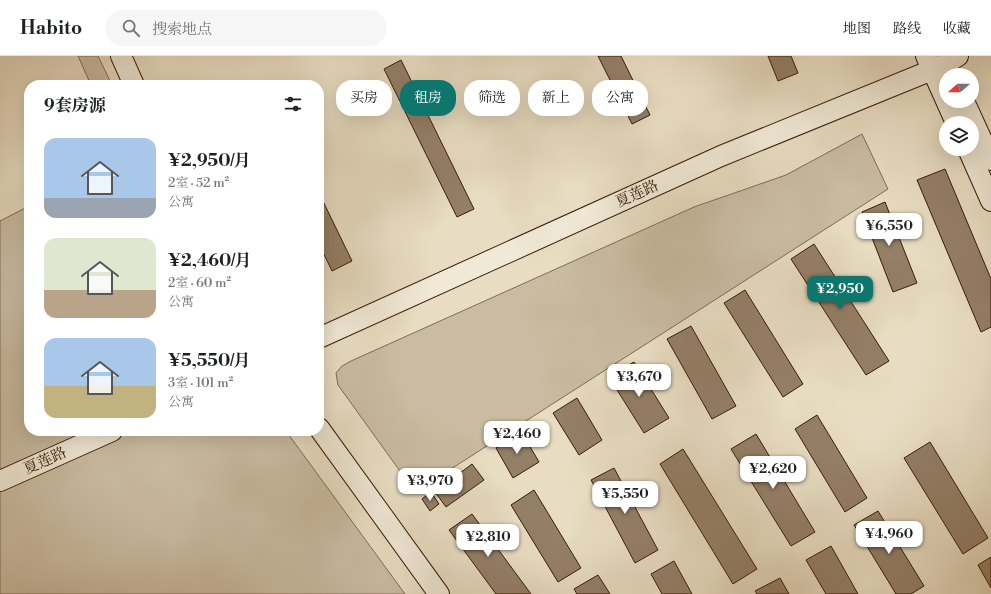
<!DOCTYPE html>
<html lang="zh">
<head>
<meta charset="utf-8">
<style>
  :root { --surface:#fff; --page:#f6f6f6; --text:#202124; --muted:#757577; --line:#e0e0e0; --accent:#0f766e }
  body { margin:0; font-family:"Libre Bodoni","Noto Serif SC",serif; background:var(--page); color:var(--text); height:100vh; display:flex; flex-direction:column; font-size:15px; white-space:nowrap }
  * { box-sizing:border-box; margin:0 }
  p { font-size:13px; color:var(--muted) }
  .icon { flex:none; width:22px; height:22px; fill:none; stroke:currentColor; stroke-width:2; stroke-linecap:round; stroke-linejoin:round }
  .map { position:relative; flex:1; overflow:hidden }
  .details { position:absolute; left:24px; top:24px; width:300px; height:356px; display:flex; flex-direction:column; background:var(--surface); border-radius:16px; box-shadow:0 4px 16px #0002 }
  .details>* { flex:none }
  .banner { position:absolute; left:336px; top:24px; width:380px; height:36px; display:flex; gap:8px }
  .needle { width:26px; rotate:250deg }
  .tools { position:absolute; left:939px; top:12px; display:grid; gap:8px }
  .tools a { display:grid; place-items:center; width:40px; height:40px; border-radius:50%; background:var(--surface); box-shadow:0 4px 16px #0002; font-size:20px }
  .price { position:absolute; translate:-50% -34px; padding:0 9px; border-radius:8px; background:#fff; color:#222; font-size:13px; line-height:26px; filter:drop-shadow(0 1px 2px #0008) }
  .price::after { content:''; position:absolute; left:50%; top:24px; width:12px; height:9px; margin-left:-6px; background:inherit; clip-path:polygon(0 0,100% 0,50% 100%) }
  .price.current { background:var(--accent); color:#fff }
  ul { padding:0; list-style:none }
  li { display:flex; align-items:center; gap:12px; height:100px; padding:0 20px }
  li span { display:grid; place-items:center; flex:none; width:112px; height:80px; border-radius:12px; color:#555 }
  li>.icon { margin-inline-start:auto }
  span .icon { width:48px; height:48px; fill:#fffc; stroke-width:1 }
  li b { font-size:17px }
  h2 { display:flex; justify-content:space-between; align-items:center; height:48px; padding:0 20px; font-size:17px }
  .pill { padding:0 14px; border-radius:16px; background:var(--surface); box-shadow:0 4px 16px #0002; font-size:14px; line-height:36px }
  .pill.current { background:var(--accent); color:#fff }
  header { display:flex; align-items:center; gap:24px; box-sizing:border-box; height:56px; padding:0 20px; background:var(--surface); border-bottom:1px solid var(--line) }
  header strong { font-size:19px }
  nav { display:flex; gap:22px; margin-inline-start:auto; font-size:14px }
  .search { width:280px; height:36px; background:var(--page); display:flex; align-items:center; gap:10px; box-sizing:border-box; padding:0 14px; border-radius:16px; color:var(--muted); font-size:15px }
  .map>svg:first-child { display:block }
  .green { fill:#cabca2; stroke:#826b54 }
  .building { fill:#947f67; stroke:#391a05 }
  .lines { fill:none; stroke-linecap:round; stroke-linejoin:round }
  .secondary-casing { stroke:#391a05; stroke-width:22 }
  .secondary { stroke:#f0e9d7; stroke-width:20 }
  .labels { text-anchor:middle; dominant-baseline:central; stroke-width:3.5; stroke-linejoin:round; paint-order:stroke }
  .street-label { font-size:15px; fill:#391a05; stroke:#f0e9d7 }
</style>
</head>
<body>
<header>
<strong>Habito</strong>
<div class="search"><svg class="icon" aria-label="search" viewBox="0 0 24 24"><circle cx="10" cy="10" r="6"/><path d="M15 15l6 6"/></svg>搜索地点</div>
<nav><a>地图</a><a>路线</a><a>收藏</a></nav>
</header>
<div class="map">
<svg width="991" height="538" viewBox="0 0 991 538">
  <rect width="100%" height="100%" fill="#e8ddc2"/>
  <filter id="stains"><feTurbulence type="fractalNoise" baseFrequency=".005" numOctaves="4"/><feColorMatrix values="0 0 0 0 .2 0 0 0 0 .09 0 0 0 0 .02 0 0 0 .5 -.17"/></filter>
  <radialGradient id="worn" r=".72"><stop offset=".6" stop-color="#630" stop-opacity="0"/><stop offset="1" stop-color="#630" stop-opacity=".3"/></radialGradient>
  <!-- green -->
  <g class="green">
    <path d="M 78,0 L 98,0 L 112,29 L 91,29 Z"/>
    <path d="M 862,78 L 888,133 L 415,436 L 338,329 L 336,317 L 342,310 L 351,305 L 694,151 L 786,119 Z"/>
    <path d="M 29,150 L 29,375 L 286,375 L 405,538 L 0,538 L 0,165 Z"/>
  </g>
  <!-- building -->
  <g class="building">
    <path d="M 598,0 L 621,0 L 650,59 L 632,68 Z"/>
    <path d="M 768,0 L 791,0 L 798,17 L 778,25 Z"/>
    <path d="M 401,4 L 474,153 L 457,161 L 384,13 Z"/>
    <path d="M 945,113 L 991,223 L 991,271 L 981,276 L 917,124 Z"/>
    <path d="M 319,137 L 352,205 L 332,215 L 319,188 Z"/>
    <path d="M 885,146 L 917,227 L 893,236 L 862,156 Z"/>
    <path d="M 814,188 L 889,305 L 866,319 L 791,203 Z"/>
    <path d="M 745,234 L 803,328 L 783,341 L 724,247 Z"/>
    <path d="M 691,270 L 736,350 L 712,363 L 667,283 Z"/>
    <path d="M 634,306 L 669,362 L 644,377 L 609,321 Z"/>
    <path d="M 577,342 L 602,384 L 579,399 L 553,357 Z"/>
    <path d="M 817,359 L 867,442 L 845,456 L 795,373 Z"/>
    <path d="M 522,377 L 539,406 L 513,422 L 496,392 Z"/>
    <path d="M 756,378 L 815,476 L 791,490 L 731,393 Z"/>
    <path d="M 930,386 L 988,482 L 963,498 L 904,402 Z"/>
    <path d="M 683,393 L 757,513 L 733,528 L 660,408 Z"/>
    <path d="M 472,408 L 484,424 L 446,451 L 435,436 Z"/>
    <path d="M 614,412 L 658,494 L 635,507 L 591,424 Z"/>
    <path d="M 534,434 L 581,512 L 558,526 L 511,449 Z"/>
    <path d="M 431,436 L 439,448 L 430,455 L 422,443 Z"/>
    <path d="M 878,455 L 924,530 L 911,538 L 896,538 L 854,469 Z"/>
    <path d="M 472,458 L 531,538 L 496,538 L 449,474 Z"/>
    <path d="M 831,490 L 858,538 L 826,538 L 806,504 Z"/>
    <path d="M 991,501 L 991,532 L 978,509 Z"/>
    <path d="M 674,505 L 692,538 L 662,538 L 651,518 Z"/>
    <path d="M 598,519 L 610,538 L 577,538 L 574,533 Z"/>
    <path d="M 780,522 L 789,538 L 757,538 L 755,535 Z"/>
  </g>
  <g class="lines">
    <!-- secondary casing -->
    <g class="secondary-casing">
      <g id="secondary">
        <path d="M 121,0 L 134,29"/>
        <path d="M 926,0 L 956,67"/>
        <path d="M 964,45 L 991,104"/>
        <path d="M 968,93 L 991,145"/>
        <path d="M 319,282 L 721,100 L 932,14 L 947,7 L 958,0"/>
        <path d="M 319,372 L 439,538"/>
        <path d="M 0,425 L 112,375"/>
      </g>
    </g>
    <!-- secondary -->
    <use href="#secondary" class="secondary"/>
  </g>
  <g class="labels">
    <!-- street labels -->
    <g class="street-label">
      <text transform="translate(637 138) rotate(-24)">夏莲路</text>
      <text transform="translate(45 405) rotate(-24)">夏莲路</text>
    </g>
  </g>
  <rect width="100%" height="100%" filter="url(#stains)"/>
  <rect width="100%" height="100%" fill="url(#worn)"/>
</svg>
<div class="tools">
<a><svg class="needle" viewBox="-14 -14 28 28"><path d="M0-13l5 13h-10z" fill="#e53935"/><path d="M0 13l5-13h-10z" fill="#757577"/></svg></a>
<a><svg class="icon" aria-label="layers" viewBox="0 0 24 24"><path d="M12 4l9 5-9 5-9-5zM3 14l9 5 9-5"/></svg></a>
</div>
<b class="price" style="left:889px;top:191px">¥6,550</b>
<b class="price current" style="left:840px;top:254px">¥2,950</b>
<b class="price" style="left:639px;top:342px">¥3,670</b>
<b class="price" style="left:517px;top:399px">¥2,460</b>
<b class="price" style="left:773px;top:434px">¥2,620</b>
<b class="price" style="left:430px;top:446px">¥3,970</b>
<b class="price" style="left:625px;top:459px">¥5,550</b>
<b class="price" style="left:889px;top:499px">¥4,960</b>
<b class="price" style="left:488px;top:502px">¥2,810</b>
<div class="banner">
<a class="pill">买房</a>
<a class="pill current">租房</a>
<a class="pill">筛选</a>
<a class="pill">新上</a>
<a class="pill">公寓</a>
</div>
<section class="details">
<h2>9套房源<svg class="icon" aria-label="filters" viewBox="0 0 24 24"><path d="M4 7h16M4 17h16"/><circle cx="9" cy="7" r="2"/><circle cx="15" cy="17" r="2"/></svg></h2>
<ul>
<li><span style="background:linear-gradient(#a9c7e8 75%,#9aa5b1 0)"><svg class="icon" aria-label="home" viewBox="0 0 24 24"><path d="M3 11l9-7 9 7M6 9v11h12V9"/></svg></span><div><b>¥2,950/月</b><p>2室 · 52 m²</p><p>公寓</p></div></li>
<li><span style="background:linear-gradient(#dfe7d0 65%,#b9a48a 0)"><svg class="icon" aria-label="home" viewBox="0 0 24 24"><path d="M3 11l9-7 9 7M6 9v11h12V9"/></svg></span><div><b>¥2,460/月</b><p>2室 · 60 m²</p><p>公寓</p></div></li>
<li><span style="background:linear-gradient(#a9c7e8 60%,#c2b280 0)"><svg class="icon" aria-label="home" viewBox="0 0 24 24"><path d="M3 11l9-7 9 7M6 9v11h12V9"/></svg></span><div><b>¥5,550/月</b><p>3室 · 101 m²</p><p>公寓</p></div></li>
</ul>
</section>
</div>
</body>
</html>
